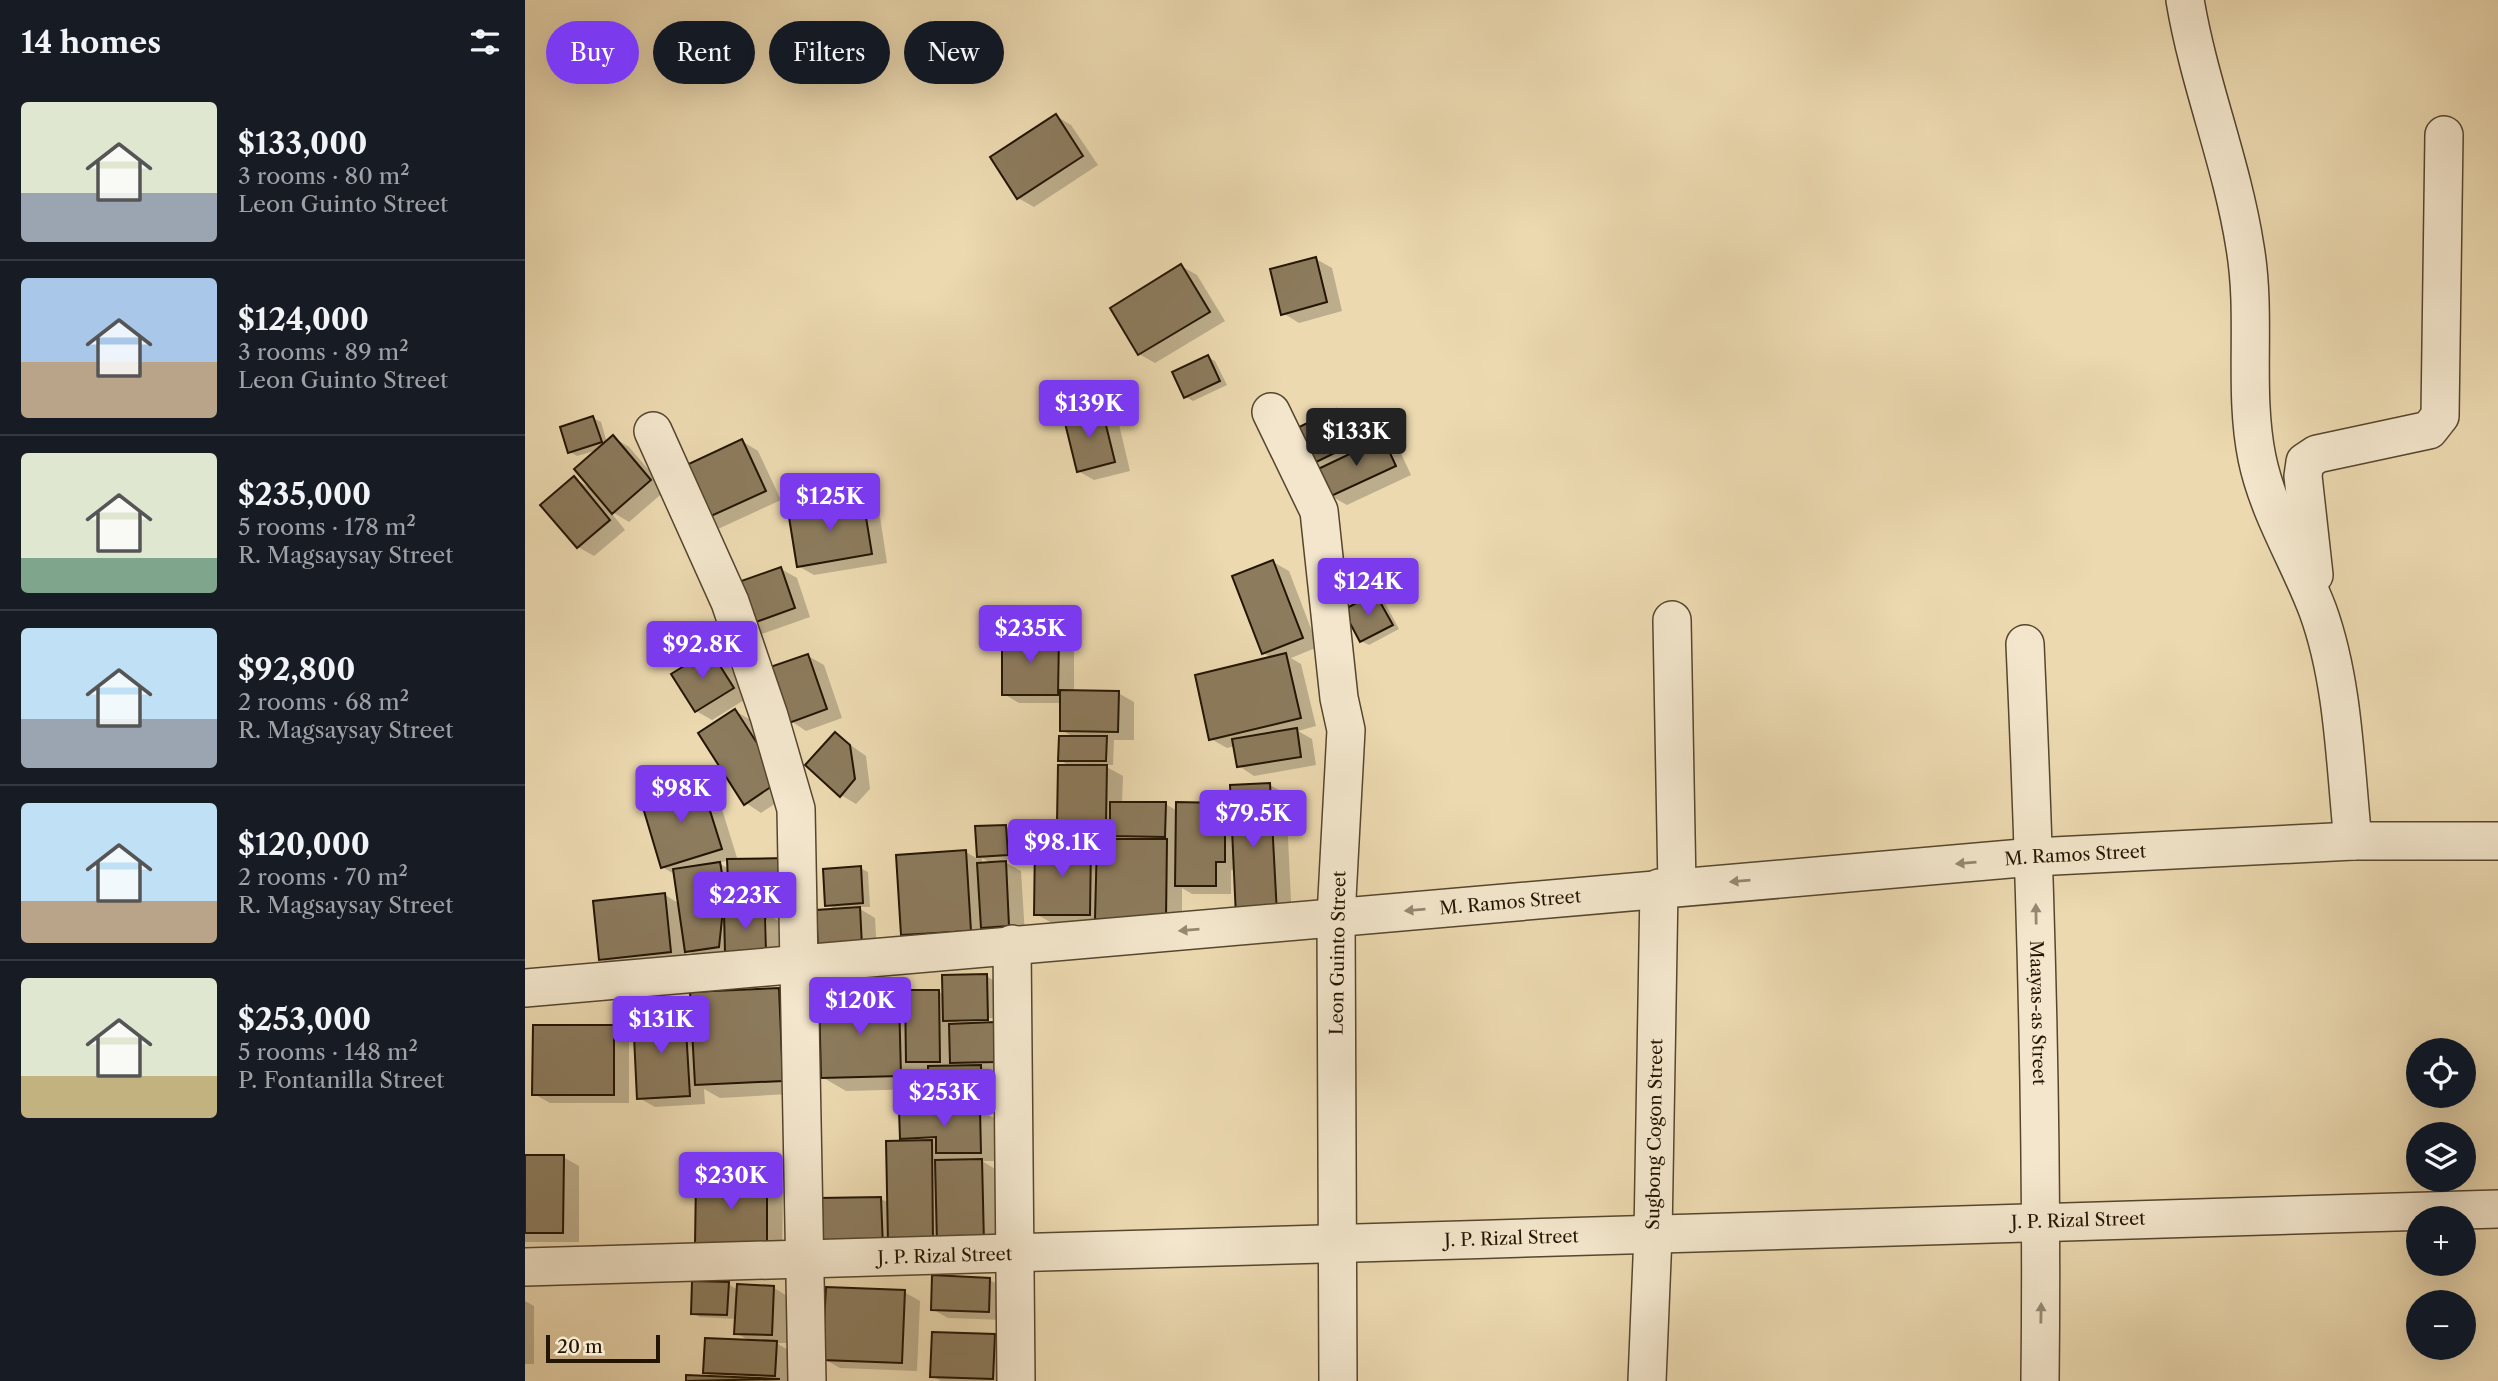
<!DOCTYPE html>
<html lang="en">
<head>
<meta charset="utf-8">
<style>
  :root { --surface:#171b24; --page:#20242c; --text:#f1f3f6; --muted:#9ea1a6; --line:#363941; --accent:#7c3aed }
  body { margin:0; font-family:"Libre Caslon Text",serif; background:var(--page); color:var(--text); height:100vh; display:flex; flex-direction:column; font-size:26px; white-space:nowrap }
  * { box-sizing:border-box; margin:0 }
  p { font-size:23px; color:var(--muted) }
  .icon { flex:none; width:38px; height:38px; fill:none; stroke:currentColor; stroke-width:2; stroke-linecap:round; stroke-linejoin:round }
  .map { position:relative; flex:1; overflow:hidden }
  .side { display:flex; flex-direction:column; background:var(--surface); width:525px }
  .side>* { flex:none }
  .hud { position:absolute; left:21px; top:21px; width:665px; height:63px; display:flex; gap:14px }
  .controls { position:absolute; left:1881px; top:1038px; display:grid; gap:14px }
  .controls a { display:grid; place-items:center; width:70px; height:70px; border-radius:50%; background:var(--surface); box-shadow:0 7px 28px #0002; font-size:35px }
  .scale { position:absolute; left:21px; bottom:18px; width:114px; box-sizing:border-box; padding-left:7px; border:4px solid #241503; border-top:0; font-size:19px; line-height:24px; white-space:nowrap; color:#241503; -webkit-text-stroke:5px #f3e6cc; paint-order:stroke }
  .price { position:absolute; translate:-50% -60px; padding:0 16px; border-radius:7px; background:var(--accent); color:#fff; font-size:23px; line-height:46px; filter:drop-shadow(0 2px 4px #0008) }
  .price::after { content:''; position:absolute; left:50%; top:42px; width:21px; height:16px; margin-left:-10px; background:inherit; clip-path:polygon(0 0,100% 0,50% 100%) }
  .price.selected { background:#222; color:#fff }
  ul { padding:0; list-style:none }
  li { display:flex; align-items:center; gap:21px; height:175px; padding:0 21px }
  li+li { border-top:2px solid var(--line) }
  li span { display:grid; place-items:center; flex:none; width:196px; height:140px; border-radius:7px; color:#555 }
  li>.icon { margin-inline-start:auto }
  span .icon { width:84px; height:84px; fill:#fffc; stroke-width:1 }
  li b { font-size:30px }
  h2 { display:flex; justify-content:space-between; align-items:center; height:84px; padding:0 21px; font-size:30px }
  .pill { padding:0 24px; border-radius:32px; background:var(--surface); box-shadow:0 7px 28px #0002; font-size:24px; line-height:63px }
  .pill.selected { background:var(--accent); color:#fff }
  main { display:flex; flex:1; min-height:0 }
  .map>svg:first-child { display:block }
  .shadow { fill:#0003; fill-rule:evenodd }
  .building { fill:#8c7b5d; stroke:#241503; stroke-width:2 }
  .lines { fill:none; stroke-linecap:round; stroke-linejoin:round }
  .minor-casing { stroke:#56462e; stroke-width:40 }
  .minor { stroke:#f3e6cc; stroke-width:37 }
  .oneway { fill:#968872 }
  .labels { text-anchor:middle; dominant-baseline:central; stroke-width:5; stroke-linejoin:round; paint-order:stroke }
  .street-label { font-size:18px; fill:#241503; stroke:#f3e6cc }
</style>
</head>
<body>
<main>
<section class="side">
<h2>14 homes<svg class="icon" aria-label="filters" viewBox="0 0 24 24"><path d="M4 7h16M4 17h16"/><circle cx="9" cy="7" r="2"/><circle cx="15" cy="17" r="2"/></svg></h2>
<ul>
<li><span style="background:linear-gradient(#dfe7d0 65%,#9aa5b1 0)"><svg class="icon" aria-label="home" viewBox="0 0 24 24"><path d="M3 11l9-7 9 7M6 9v11h12V9"/></svg></span><div><b>$133,000</b><p>3 rooms · 80 m²</p><p>Leon Guinto Street</p></div></li>
<li><span style="background:linear-gradient(#a9c7e8 60%,#b9a48a 0)"><svg class="icon" aria-label="home" viewBox="0 0 24 24"><path d="M3 11l9-7 9 7M6 9v11h12V9"/></svg></span><div><b>$124,000</b><p>3 rooms · 89 m²</p><p>Leon Guinto Street</p></div></li>
<li><span style="background:linear-gradient(#dfe7d0 75%,#7fa58c 0)"><svg class="icon" aria-label="home" viewBox="0 0 24 24"><path d="M3 11l9-7 9 7M6 9v11h12V9"/></svg></span><div><b>$235,000</b><p>5 rooms · 178 m²</p><p>R. Magsaysay Street</p></div></li>
<li><span style="background:linear-gradient(#bfe0f5 65%,#9aa5b1 0)"><svg class="icon" aria-label="home" viewBox="0 0 24 24"><path d="M3 11l9-7 9 7M6 9v11h12V9"/></svg></span><div><b>$92,800</b><p>2 rooms · 68 m²</p><p>R. Magsaysay Street</p></div></li>
<li><span style="background:linear-gradient(#bfe0f5 70%,#b9a48a 0)"><svg class="icon" aria-label="home" viewBox="0 0 24 24"><path d="M3 11l9-7 9 7M6 9v11h12V9"/></svg></span><div><b>$120,000</b><p>2 rooms · 70 m²</p><p>R. Magsaysay Street</p></div></li>
<li><span style="background:linear-gradient(#dfe7d0 70%,#c2b280 0)"><svg class="icon" aria-label="home" viewBox="0 0 24 24"><path d="M3 11l9-7 9 7M6 9v11h12V9"/></svg></span><div><b>$253,000</b><p>5 rooms · 148 m²</p><p>P. Fontanilla Street</p></div></li>
</ul>
</section>
<div class="map">
<svg width="1973" height="1381" viewBox="0 0 1973 1381">
  <rect width="100%" height="100%" fill="#ecd9b0"/>
  <filter id="stains"><feTurbulence type="fractalNoise" baseFrequency=".00286" numOctaves="4"/><feColorMatrix values="0 0 0 0 .2 0 0 0 0 .09 0 0 0 0 .02 0 0 0 .5 -.17"/></filter>
  <radialGradient id="worn" r=".72"><stop offset=".6" stop-color="#630" stop-opacity="0"/><stop offset="1" stop-color="#630" stop-opacity=".3"/></radialGradient>
  <!-- shadow -->
  <g class="shadow">
    <path d="M 531,116 L 546,125 L 573,165 L 509,207 L 493,198 Z"/>
    <path d="M 791,259 L 807,268 L 817,311 L 774,323 L 758,313 Z"/>
    <path d="M 656,266 L 672,275 L 700,321 L 630,363 L 614,354 Z"/>
    <path d="M 683,357 L 690,361 L 702,385 L 668,401 L 661,397 Z"/>
    <path d="M 577,411 L 593,420 L 605,471 L 569,480 L 553,471 Z"/>
    <path d="M 811,411 L 827,420 L 841,448 L 858,440 L 874,449 L 886,475 L 822,505 L 806,496 L 782,466 Z"/>
    <path d="M 68,418 L 76,422 L 82,443 L 89,438 L 104,447 L 141,490 L 104,522 L 84,510 L 100,530 L 69,556 L 53,547 L 18,505 L 49,478 L 68,490 L 76,449 L 52,456 L 45,452 Z"/>
    <path d="M 217,441 L 233,451 L 256,500 L 193,529 L 177,519 Z"/>
    <path d="M 338,501 L 354,510 L 362,563 L 289,575 L 273,566 Z"/>
    <path d="M 748,562 L 764,571 L 793,647 L 766,658 L 776,664 L 791,726 L 773,731 L 787,739 L 791,765 L 729,776 L 714,766 L 710,746 L 702,748 L 686,739 L 747,658 L 738,653 Z"/>
    <path d="M 256,569 L 272,578 L 285,617 L 234,635 L 218,625 Z"/>
    <path d="M 850,595 L 858,599 L 874,629 L 844,645 L 836,641 Z"/>
    <path d="M 533,638 L 549,647 L 549,692 L 593,693 L 609,702 L 609,740 L 589,740 L 588,765 L 578,765 L 598,776 L 597,804 L 640,804 L 653,811 L 700,805 L 708,809 L 745,785 L 761,794 L 767,923 L 711,870 L 706,870 L 706,894 L 667,894 L 657,888 L 657,928 L 527,923 L 511,914 L 565,844 L 573,849 L 597,841 L 587,835 L 587,831 L 550,831 L 534,822 L 546,767 L 535,760 L 550,738 L 537,730 L 537,703 L 494,703 L 479,694 Z"/>
    <path d="M 185,652 L 201,661 L 224,697 L 187,720 L 171,711 Z"/>
    <path d="M 283,656 L 299,665 L 317,718 L 281,731 L 266,721 Z"/>
    <path d="M 210,711 L 226,720 L 271,790 L 236,813 L 221,803 Z"/>
    <path d="M 310,734 L 341,756 L 345,789 L 331,804 L 316,795 Z"/>
    <path d="M 176,783 L 192,793 L 213,861 L 279,912 L 240,913 L 255,922 L 256,960 L 242,960 L 242,920 L 238,920 L 239,960 L 178,960 L 161,950 L 162,960 L 92,968 L 76,959 L 140,895 L 155,904 L 151,875 L 137,867 ZM 204,860 L 204,869 L 194,863 Z"/>
    <path d="M 481,827 L 489,831 L 490,859 L 476,860 L 496,871 L 500,935 L 474,936 L 461,929 L 461,939 L 394,943 L 378,934 L 441,852 L 453,859 L 452,828 ZM 457,858 L 466,863 L 457,864 Z"/>
    <path d="M 335,868 L 343,872 L 345,907 L 332,907 L 350,918 L 352,954 L 311,957 L 312,910 L 302,905 Z"/>
    <path d="M 461,976 L 477,985 L 487,1071 L 462,1071 L 471,1076 L 472,1109 L 454,1110 L 471,1119 L 471,1161 L 457,1161 L 472,1170 L 474,1251 L 313,1258 L 356,1199 L 364,1203 L 385,1142 L 377,1138 L 421,1111 L 405,1101 L 404,1070 L 399,1070 L 399,1089 L 321,1091 L 297,1077 L 374,998 L 382,1003 L 413,991 L 419,995 ZM 472,1018 L 472,1022 L 433,1022 L 433,1019 Z"/>
    <path d="M 253,990 L 277,1004 L 282,1093 L 195,1098 L 179,1089 L 180,1104 L 130,1107 L 114,1098 L 160,1014 L 168,1019 Z"/>
    <path d="M 88,1027 L 104,1036 L 104,1103 L 25,1103 L 9,1094 Z"/>
    <path d="M 0,1156 L 38,1157 L 54,1166 L 54,1242 L 0,1242 Z"/>
    <path d="M 242,1181 L 258,1190 L 257,1253 L 188,1253 Z"/>
    <path d="M 408,1277 L 465,1280 L 481,1289 L 479,1320 L 423,1318 L 407,1309 Z"/>
    <path d="M 203,1284 L 213,1290 L 249,1288 L 264,1297 L 262,1343 L 251,1343 L 267,1352 L 265,1381 L 163,1381 L 163,1377 L 190,1378 L 180,1372 L 227,1342 L 211,1333 L 212,1319 L 175,1317 L 167,1313 Z"/>
    <path d="M 379,1292 L 395,1301 L 392,1371 L 315,1368 L 299,1359 Z"/>
    <path d="M 0,1301 L 9,1306 L 9,1364 L 0,1364 Z"/>
    <path d="M 469,1336 L 485,1345 L 484,1381 L 416,1381 L 407,1376 Z"/>
  </g>
  <!-- building -->
  <g class="building">
    <path d="M 531,114 L 558,156 L 492,199 L 465,157 Z"/>
    <path d="M 791,257 L 802,302 L 756,315 L 745,269 Z"/>
    <path d="M 656,264 L 685,312 L 613,355 L 585,308 Z"/>
    <path d="M 683,355 L 695,381 L 659,398 L 647,372 Z"/>
    <path d="M 577,409 L 590,462 L 552,472 L 539,419 Z"/>
    <path d="M 811,409 L 828,444 L 781,467 L 764,432 Z"/>
    <path d="M 68,416 L 77,442 L 43,453 L 35,427 Z"/>
    <path d="M 88,435 L 126,480 L 87,514 L 49,469 Z"/>
    <path d="M 858,438 L 871,466 L 804,497 L 791,470 Z"/>
    <path d="M 217,439 L 241,491 L 175,521 L 153,469 Z"/>
    <path d="M 49,476 L 85,520 L 52,548 L 15,505 Z"/>
    <path d="M 338,499 L 347,554 L 272,567 L 263,511 Z"/>
    <path d="M 748,560 L 778,638 L 737,654 L 707,576 Z"/>
    <path d="M 256,567 L 270,608 L 217,627 L 202,586 Z"/>
    <path d="M 850,593 L 868,625 L 835,642 L 818,610 Z"/>
    <path d="M 477,635 L 534,636 L 533,695 L 477,695 Z"/>
    <path d="M 185,650 L 209,688 L 170,712 L 146,674 Z"/>
    <path d="M 761,653 L 776,718 L 684,740 L 670,675 Z"/>
    <path d="M 283,654 L 302,709 L 264,723 L 245,667 Z"/>
    <path d="M 535,690 L 594,691 L 593,732 L 535,731 Z"/>
    <path d="M 210,709 L 256,780 L 219,805 L 173,733 Z"/>
    <path d="M 772,728 L 776,757 L 712,767 L 707,739 Z"/>
    <path d="M 310,732 L 325,745 L 330,779 L 315,797 L 280,765 Z"/>
    <path d="M 534,736 L 582,736 L 581,761 L 533,761 Z"/>
    <path d="M 533,765 L 582,765 L 581,823 L 532,823 Z"/>
    <path d="M 176,782 L 197,849 L 136,868 L 116,801 Z"/>
    <path d="M 745,783 L 752,914 L 711,917 L 705,785 Z"/>
    <path d="M 585,802 L 641,802 L 640,837 L 585,836 Z"/>
    <path d="M 651,802 L 700,803 L 700,862 L 691,862 L 691,886 L 650,886 Z"/>
    <path d="M 481,825 L 483,855 L 452,857 L 450,826 Z"/>
    <path d="M 572,839 L 642,839 L 641,920 L 570,919 Z"/>
    <path d="M 510,842 L 566,843 L 565,915 L 509,915 Z"/>
    <path d="M 441,850 L 446,931 L 376,935 L 371,855 Z"/>
    <path d="M 263,858 L 264,904 L 204,906 L 202,859 Z"/>
    <path d="M 481,861 L 484,926 L 456,928 L 452,863 Z"/>
    <path d="M 195,862 L 200,891 L 194,947 L 160,952 L 148,869 Z"/>
    <path d="M 336,866 L 338,903 L 300,906 L 298,869 Z"/>
    <path d="M 140,893 L 146,952 L 74,960 L 68,901 Z"/>
    <path d="M 335,907 L 337,946 L 293,949 L 291,910 Z"/>
    <path d="M 240,911 L 241,952 L 200,953 L 199,912 Z"/>
    <path d="M 462,974 L 463,1020 L 418,1021 L 417,975 Z"/>
    <path d="M 254,988 L 258,1081 L 170,1085 L 165,992 Z"/>
    <path d="M 380,990 L 414,990 L 415,1062 L 381,1062 Z"/>
    <path d="M 374,997 L 376,1076 L 296,1078 L 294,998 Z"/>
    <path d="M 160,1012 L 165,1096 L 112,1099 L 108,1015 Z"/>
    <path d="M 470,1022 L 471,1062 L 425,1063 L 424,1024 Z"/>
    <path d="M 8,1025 L 89,1025 L 89,1095 L 7,1095 Z"/>
    <path d="M 456,1065 L 457,1101 L 403,1102 L 403,1066 Z"/>
    <path d="M 455,1109 L 456,1153 L 411,1153 L 411,1137 L 375,1139 L 374,1110 Z"/>
    <path d="M 407,1140 L 408,1242 L 363,1243 L 361,1141 Z"/>
    <path d="M 0,1155 L 39,1155 L 38,1233 L 0,1233 Z"/>
    <path d="M 457,1159 L 459,1243 L 412,1244 L 410,1160 Z"/>
    <path d="M 171,1179 L 242,1180 L 242,1245 L 170,1245 Z"/>
    <path d="M 356,1197 L 358,1248 L 295,1250 L 294,1198 Z"/>
    <path d="M 407,1275 L 465,1278 L 464,1312 L 406,1310 Z"/>
    <path d="M 167,1281 L 204,1282 L 202,1315 L 166,1314 Z"/>
    <path d="M 212,1284 L 249,1286 L 247,1335 L 209,1334 Z"/>
    <path d="M 301,1287 L 380,1290 L 377,1363 L 297,1360 Z"/>
    <path d="M 407,1332 L 470,1334 L 468,1379 L 405,1377 Z"/>
    <path d="M 180,1338 L 252,1341 L 250,1376 L 178,1373 Z"/>
    <path d="M 161,1375 L 255,1379 L 161,1381 Z"/>
  </g>
  <g class="lines">
    <!-- minor casing -->
    <g class="minor-casing">
      <g id="minor">
        <path d="M 1660,0 C 1674,84 1707,163 1720,247 C 1732,317 1718,389 1732,458 C 1743,512 1774,560 1793,611 C 1819,683 1820,766 1828,841"/>
        <path d="M 746,412 L 794,511 L 814,698 L 821,730 L 811,917 L 813,1381"/>
        <path d="M 128,431 L 205,602 L 244,716 L 271,809 L 282,1381"/>
        <path d="M 1789,575 L 1778,476 L 1780,462 L 1792,454 L 1904,430 L 1915,416 L 1919,135"/>
        <path d="M 1147,620 L 1152,887"/>
        <path id="s1" d="M 1500,644 C 1511,890 1518,1135 1515,1381"/>
        <path d="M 487,944 L 491,1381"/>
        <path id="s2" d="M 0,988 L 1509,857 L 1828,841 L 1973,841"/>
        <path id="s3" d="M 0,1267 C 658,1252 1315,1225 1973,1209"/>
        <path id="s4" d="M 1122,1381 L 1128,1235 L 1134,888"/>
      </g>
    </g>
    <!-- minor -->
    <use href="#minor" class="minor"/>
  </g>
  <!-- one-way arrows -->
  <defs><path id="oneway-solid" d="M-6-.8H1V-3.2L6.5 0L1 3.2V.8H-6Z" transform="scale(1.75)"/></defs>
  <g class="oneway">
    <use href="#oneway-solid" transform="translate(1441 863) rotate(175)"/>
    <use href="#oneway-solid" transform="translate(1215 881) rotate(175)"/>
    <use href="#oneway-solid" transform="translate(890 910) rotate(175)"/>
    <use href="#oneway-solid" transform="translate(1511 914) rotate(-91)"/>
    <use href="#oneway-solid" transform="translate(664 930) rotate(175)"/>
    <use href="#oneway-solid" transform="translate(1516 1313) rotate(-89)"/>
  </g>
  <g class="labels">
    <!-- street labels -->
    <g class="street-label">
      <text stroke="none"><textPath href="#s2" startOffset="1556">M. Ramos Street</textPath></text>
      <text stroke="none"><textPath href="#s2" startOffset="989">M. Ramos Street</textPath></text>
      <text transform="translate(813 953) rotate(-89)">Leon Guinto Street</text>
      <text stroke="none"><textPath href="#s1" startOffset="369">Maayas-as Street</textPath></text>
      <text stroke="none"><textPath href="#s4" startOffset="247">Sugbong Cogon Street</textPath></text>
      <text stroke="none"><textPath href="#s3" startOffset="1554">J. P. Rizal Street</textPath></text>
      <text stroke="none"><textPath href="#s3" startOffset="987">J. P. Rizal Street</textPath></text>
      <text stroke="none"><textPath href="#s3" startOffset="420">J. P. Rizal Street</textPath></text>
    </g>
  </g>
  <rect width="100%" height="100%" filter="url(#stains)"/>
  <rect width="100%" height="100%" fill="url(#worn)"/>
</svg>
<div class="controls">
<a><svg class="icon" aria-label="locate" viewBox="0 0 24 24"><circle cx="12" cy="12" r="6"/><path d="M12 2v4M12 18v4M2 12h4M18 12h4"/></svg></a>
<a><svg class="icon" aria-label="layers" viewBox="0 0 24 24"><path d="M12 4l9 5-9 5-9-5zM3 14l9 5 9-5"/></svg></a>
<a>+</a>
<a>−</a>
</div>
<div class="scale">20 m</div>
<b class="price" style="left:564px;top:440px">$139K</b>
<b class="price selected" style="left:831px;top:468px">$133K</b>
<b class="price" style="left:305px;top:533px">$125K</b>
<b class="price" style="left:843px;top:618px">$124K</b>
<b class="price" style="left:505px;top:665px">$235K</b>
<b class="price" style="left:177px;top:681px">$92.8K</b>
<b class="price" style="left:156px;top:825px">$98K</b>
<b class="price" style="left:728px;top:850px">$79.5K</b>
<b class="price" style="left:537px;top:879px">$98.1K</b>
<b class="price" style="left:220px;top:932px">$223K</b>
<b class="price" style="left:335px;top:1037px">$120K</b>
<b class="price" style="left:136px;top:1056px">$131K</b>
<b class="price" style="left:419px;top:1129px">$253K</b>
<b class="price" style="left:206px;top:1212px">$230K</b>
<div class="hud">
<a class="pill selected">Buy</a>
<a class="pill">Rent</a>
<a class="pill">Filters</a>
<a class="pill">New</a>
</div>
</div>
</main>
</body>
</html>
